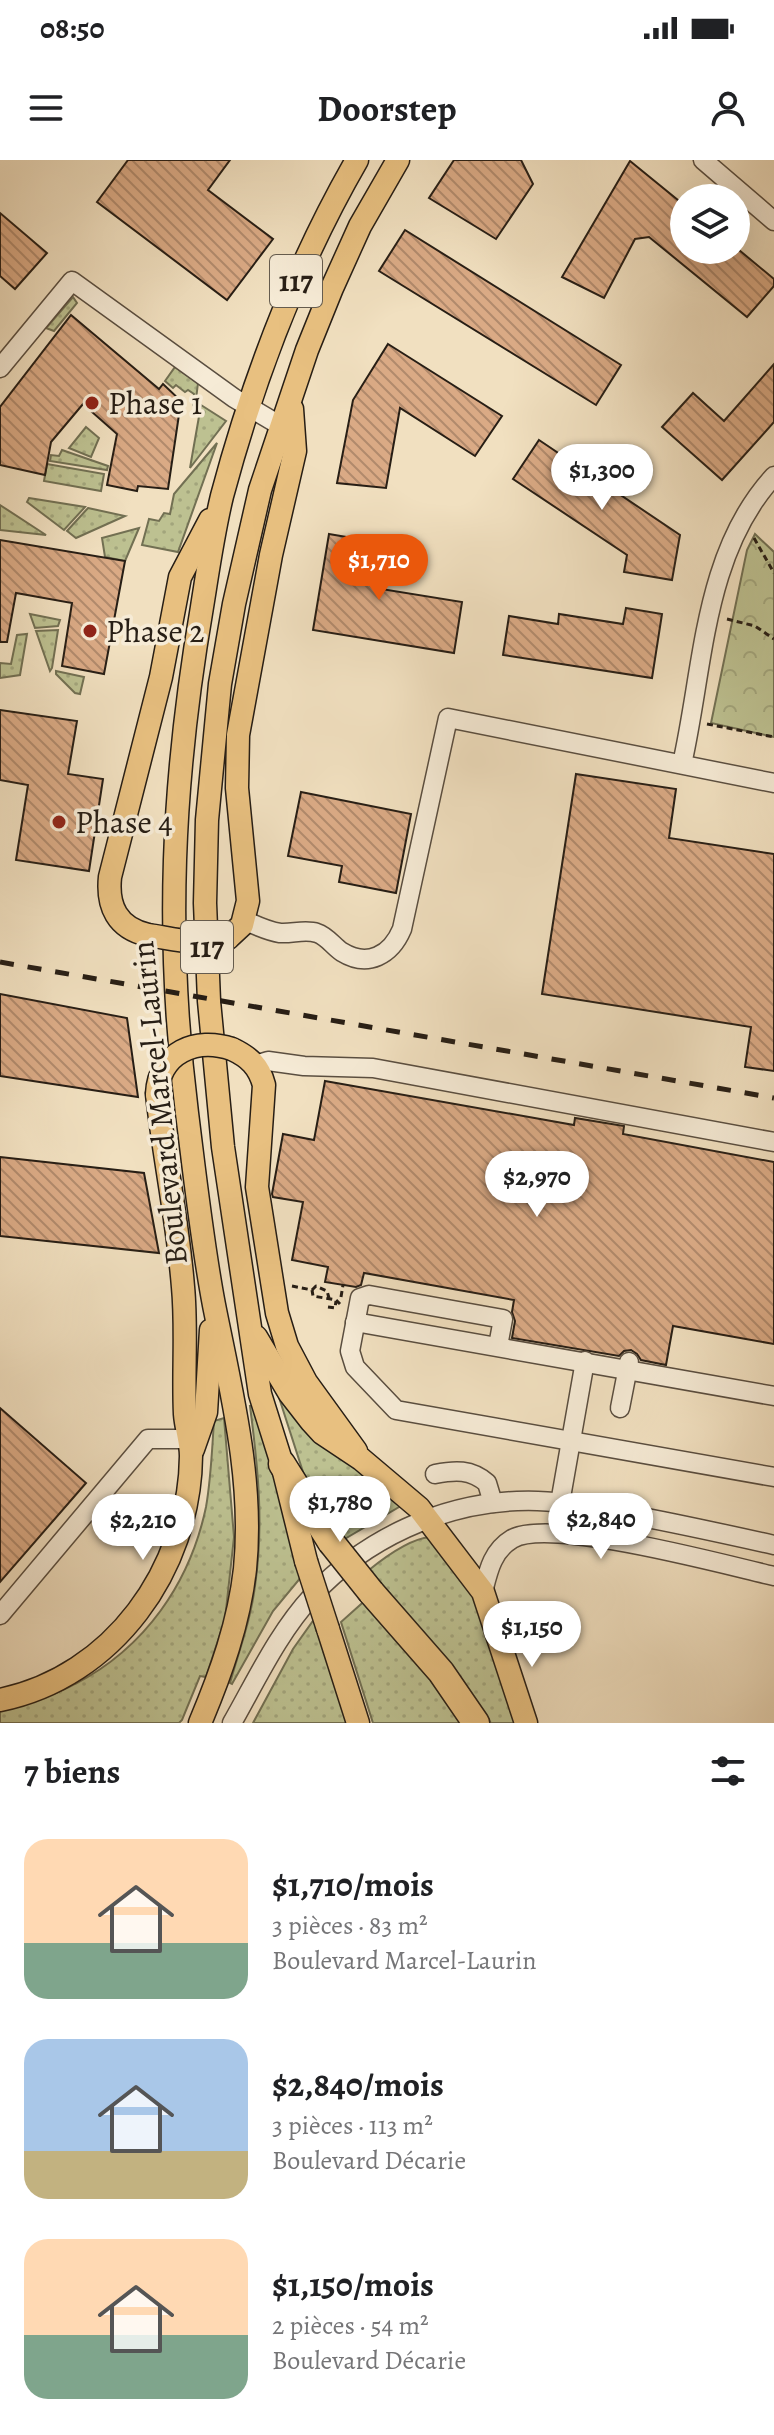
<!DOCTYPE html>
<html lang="fr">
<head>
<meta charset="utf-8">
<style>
  :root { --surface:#fff; --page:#f6f6f6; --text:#202124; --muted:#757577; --accent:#ea580c }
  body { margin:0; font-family:Alegreya,serif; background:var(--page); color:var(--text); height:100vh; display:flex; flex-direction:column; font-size:30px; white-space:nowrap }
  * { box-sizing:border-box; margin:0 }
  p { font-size:26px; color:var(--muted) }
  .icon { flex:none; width:44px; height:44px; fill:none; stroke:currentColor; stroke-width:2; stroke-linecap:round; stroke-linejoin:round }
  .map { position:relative; height:1563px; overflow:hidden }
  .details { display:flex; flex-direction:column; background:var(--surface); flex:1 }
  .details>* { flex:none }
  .buttons { position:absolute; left:670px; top:24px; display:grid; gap:16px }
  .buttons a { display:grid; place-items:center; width:80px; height:80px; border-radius:50%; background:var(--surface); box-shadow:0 8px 32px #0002; font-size:40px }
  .price { position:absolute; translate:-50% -68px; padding:0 18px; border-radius:28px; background:#fff; color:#222; font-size:26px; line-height:52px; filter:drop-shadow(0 2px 4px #0008) }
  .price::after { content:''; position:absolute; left:50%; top:48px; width:24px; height:18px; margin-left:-12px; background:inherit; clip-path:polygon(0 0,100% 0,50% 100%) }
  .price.selected { background:var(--accent); color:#fff }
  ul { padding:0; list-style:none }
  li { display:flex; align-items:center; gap:24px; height:200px; padding:0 24px }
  li span { display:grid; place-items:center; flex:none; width:224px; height:160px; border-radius:24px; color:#555 }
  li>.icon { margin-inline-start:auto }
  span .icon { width:96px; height:96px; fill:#fffc; stroke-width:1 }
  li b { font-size:34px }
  h2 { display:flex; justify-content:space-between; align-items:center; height:96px; padding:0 24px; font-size:34px }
  .status { display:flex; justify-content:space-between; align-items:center; height:56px; padding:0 40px; background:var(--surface); direction:ltr }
  .status svg { height:22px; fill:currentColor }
  header { display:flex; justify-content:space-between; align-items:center; height:104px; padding:0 24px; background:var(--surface); font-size:36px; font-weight:700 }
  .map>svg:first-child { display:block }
  .grass { fill:url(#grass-dots); stroke:#727053; stroke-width:2 }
  .park { fill:url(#park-crowns); stroke:#727053; stroke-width:2 }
  .building { fill:url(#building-back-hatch); stroke:#271e15; stroke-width:2 }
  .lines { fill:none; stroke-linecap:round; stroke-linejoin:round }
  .minor-casing { stroke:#5a4e40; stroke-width:21 }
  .major-casing { stroke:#271e15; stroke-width:25 }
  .highway-casing { stroke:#271e15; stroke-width:29 }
  .path { stroke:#271e15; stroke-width:3; stroke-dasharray:6 4; stroke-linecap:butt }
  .minor { stroke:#f6ebd6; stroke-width:18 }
  .major { stroke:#e8c080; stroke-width:22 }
  .highway { stroke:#e8c080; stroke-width:26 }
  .rail { stroke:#271e15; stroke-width:5; stroke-dasharray:14 14; stroke-linecap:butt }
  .major-bridge-casing { stroke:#271e15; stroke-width:25; stroke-linecap:butt }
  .highway-bridge-casing { stroke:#271e15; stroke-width:29; stroke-linecap:butt }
  .major-bridge { stroke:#e8c080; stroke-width:22 }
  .highway-bridge { stroke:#e8c080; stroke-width:26 }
  .poi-dot { fill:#8f2418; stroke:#f6ebd6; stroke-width:3 }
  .labels { text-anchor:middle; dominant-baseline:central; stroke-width:7; stroke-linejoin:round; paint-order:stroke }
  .shield { fill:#f6ebd6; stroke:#655c4f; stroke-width:2 }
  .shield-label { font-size:30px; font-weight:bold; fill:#271e15 }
  .poi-label { font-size:32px; fill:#271e15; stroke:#f6ebd6; text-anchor:start }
  .street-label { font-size:32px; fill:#271e15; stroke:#f6ebd6 }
</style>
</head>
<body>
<div class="status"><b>08:50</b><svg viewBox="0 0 49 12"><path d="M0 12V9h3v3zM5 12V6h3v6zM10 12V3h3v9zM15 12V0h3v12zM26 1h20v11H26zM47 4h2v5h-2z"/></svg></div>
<header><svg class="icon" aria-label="menu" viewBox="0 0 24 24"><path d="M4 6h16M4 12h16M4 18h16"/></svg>Doorstep<svg class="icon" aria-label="person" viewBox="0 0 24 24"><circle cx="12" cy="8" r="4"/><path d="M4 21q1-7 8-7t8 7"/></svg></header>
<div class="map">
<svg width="774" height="1563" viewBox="0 0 774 1563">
  <defs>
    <pattern id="grass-dots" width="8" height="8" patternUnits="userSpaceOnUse" patternTransform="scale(2)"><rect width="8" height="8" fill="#bdc191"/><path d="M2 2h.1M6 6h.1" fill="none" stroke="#a2a57c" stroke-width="1.8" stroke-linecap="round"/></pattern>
    <pattern id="park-crowns" width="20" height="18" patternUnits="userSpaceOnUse" patternTransform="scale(2)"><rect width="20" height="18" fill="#bdc191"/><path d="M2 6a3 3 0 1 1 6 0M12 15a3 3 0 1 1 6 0" fill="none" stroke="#a2a57c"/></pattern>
    <pattern id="building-back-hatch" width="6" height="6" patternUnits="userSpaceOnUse" patternTransform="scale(2)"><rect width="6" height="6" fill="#daaa85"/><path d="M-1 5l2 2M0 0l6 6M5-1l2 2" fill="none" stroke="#b18a6c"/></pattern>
  </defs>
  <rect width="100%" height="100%" fill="#f1e0c0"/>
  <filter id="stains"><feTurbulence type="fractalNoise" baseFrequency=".0025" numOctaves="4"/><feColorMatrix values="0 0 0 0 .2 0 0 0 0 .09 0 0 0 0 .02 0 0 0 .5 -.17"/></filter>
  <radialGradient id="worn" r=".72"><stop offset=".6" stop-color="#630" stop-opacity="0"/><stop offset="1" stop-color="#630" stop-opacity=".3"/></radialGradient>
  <!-- grass -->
  <g class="grass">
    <path d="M 73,137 L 77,143 L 54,171 L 46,168 Z"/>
    <path d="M 175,207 L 198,223 L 195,247 L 193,245 L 194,234 L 188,230 L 185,232 L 176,225 L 173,228 L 165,221 Z"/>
    <path d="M 201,245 L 226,261 L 190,308 Z"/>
    <path d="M 86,267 L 99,278 L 91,297 L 69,288 Z"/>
    <path d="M 217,283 L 178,392 L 142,385 L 149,359 L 159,361 L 164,353 L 170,354 L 174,334 Z"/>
    <path d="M 62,290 L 108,306 L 107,310 L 50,301 L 51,295 L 59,296 Z"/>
    <path d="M 47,304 L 104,314 L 101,331 L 44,321 Z"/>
    <path d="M 29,338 L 85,347 L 64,370 L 27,342 Z"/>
    <path d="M 0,345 L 46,375 L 0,370 Z"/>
    <path d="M 88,348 L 125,356 L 76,378 L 67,371 Z"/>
    <path d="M 139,368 L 125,401 L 105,397 L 102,378 Z"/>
    <path d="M 30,454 L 60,460 L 58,466 L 35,468 Z"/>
    <path d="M 58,470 L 52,508 L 50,511 L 36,471 Z"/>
    <path d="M 27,474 L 20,515 L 0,518 L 0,503 L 11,504 L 17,475 Z"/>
    <path d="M 56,511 L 84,517 L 80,534 L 75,533 L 56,514 Z"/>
    <path d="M 274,1222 L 401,1344 L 399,1347 L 343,1380 L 304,1315 Z"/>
    <path d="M 250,1246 L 256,1246 L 302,1416 L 273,1451 L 232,1524 L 230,1523 C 239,1491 251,1459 255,1426 C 264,1365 258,1307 250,1246 Z"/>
    <path d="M 224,1258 L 234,1377 L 225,1459 L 206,1517 L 200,1516 L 182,1560 L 179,1563 L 0,1563 L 0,1551 C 25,1543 52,1537 75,1524 C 145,1488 190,1423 206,1347 C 211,1319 212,1289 214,1261 Z"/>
    <path d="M 430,1377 L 474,1436 L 520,1563 L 491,1563 L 467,1528 L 369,1410 C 385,1397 409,1379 430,1377 Z"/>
    <path d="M 369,1437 L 469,1563 L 373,1563 L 341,1462 Z"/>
    <path d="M 315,1458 L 349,1563 L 253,1563 L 293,1489 Z"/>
  </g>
  <!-- park -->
  <path class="park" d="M 755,374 L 774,392 L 774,577 L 711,563 L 747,390 Z"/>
  <!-- building -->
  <g class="building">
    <path d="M 128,0 L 230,0 L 208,30 L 273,79 L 227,140 L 97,42 Z"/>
    <path d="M 454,0 L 521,0 L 533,24 L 496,79 L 429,38 Z"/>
    <path d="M 630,1 L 684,45 L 684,90 L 739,90 L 774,119 L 774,126 L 747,157 L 649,77 L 635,79 L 604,138 L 562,117 Z"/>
    <path d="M 0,53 L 47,93 L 15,129 L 0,116 Z"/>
    <path d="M 405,70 L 621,205 L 596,245 L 379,111 Z"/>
    <path d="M 71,155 L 159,229 L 163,224 L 181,241 L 168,329 L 138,326 L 137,331 L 107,325 L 117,274 L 83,244 L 51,282 L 45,315 L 0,305 L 0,247 Z"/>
    <path d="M 388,184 L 502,256 L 475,296 L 400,248 L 386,328 L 337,323 L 353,240 Z"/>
    <path d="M 774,204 L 774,262 L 722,320 L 662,267 L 693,233 L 724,261 Z"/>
    <path d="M 539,280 L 680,375 L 672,420 L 624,412 L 627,395 L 513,319 Z"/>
    <path d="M 329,374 L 382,383 L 375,428 L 462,442 L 454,493 L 313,470 Z"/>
    <path d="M 0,380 L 125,401 L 104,514 L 62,506 L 72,443 L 16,433 L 7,482 L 0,482 Z"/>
    <path d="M 626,448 L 662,454 L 652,518 L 503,495 L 509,456 L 558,464 L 559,454 L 623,464 Z"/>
    <path d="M 0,550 L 77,561 L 68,614 L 103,619 L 89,711 L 16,700 L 28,625 L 0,620 Z"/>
    <path d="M 576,614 L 676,629 L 669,678 L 774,694 L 774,911 L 745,907 L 751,867 L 542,834 Z"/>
    <path d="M 301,632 L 411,654 L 396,733 L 339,722 L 342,706 L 288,696 Z"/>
    <path d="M 0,834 L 127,858 L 138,937 L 0,916 Z"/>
    <path d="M 325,921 L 574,965 L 575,958 L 624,966 L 623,974 L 774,1002 L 774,1184 L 673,1166 L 666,1205 L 641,1200 L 637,1194 L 631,1190 L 624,1191 L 619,1196 L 512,1178 L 515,1161 L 512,1152 L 514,1140 L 364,1113 L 361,1125 L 356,1127 L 325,1122 L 328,1107 L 292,1100 L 303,1042 L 273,1037 L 272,1034 L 283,974 L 314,980 Z"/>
    <path d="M 0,997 L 144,1013 L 159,1093 L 0,1076 Z"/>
    <path d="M 0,1248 L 86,1323 L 0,1422 Z"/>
  </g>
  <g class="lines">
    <!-- minor casing -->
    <g class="minor-casing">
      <g id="minor">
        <path d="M 703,0 L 774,61"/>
        <path d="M 0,208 L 72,121 L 234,238 L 281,266"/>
        <path d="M 682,604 C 704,507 703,393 774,316"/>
        <path d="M 244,760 C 255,765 267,771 280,773 C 292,774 305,769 317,773 C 327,776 334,787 342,792 C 368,808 391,795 402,769 L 448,558 L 774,623"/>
        <path d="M 255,905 L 268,901 L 304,906 L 373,908 L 774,982"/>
        <path d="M 355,1162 L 774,1236"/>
        <path d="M 498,1186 L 503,1159 L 369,1135 L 360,1138 L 350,1191 L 355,1207 L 396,1250 L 774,1317"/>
        <path d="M 620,1248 L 629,1202"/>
        <path d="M 435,1314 C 455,1310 471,1309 487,1323 L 493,1343"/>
        <path d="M 560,1343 L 585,1201"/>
        <path d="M 483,1432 C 488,1412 492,1391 512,1379 C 550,1357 725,1405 774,1416"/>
        <path d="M 0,1455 L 148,1279 L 189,1279"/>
        <path d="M 232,1563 C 257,1519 278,1473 313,1435 C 365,1379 441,1344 517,1341 C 554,1339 590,1347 626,1354 C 675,1363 725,1374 774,1385"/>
      </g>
    </g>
    <!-- major casing -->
    <g class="major-casing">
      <g id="major">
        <path d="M 148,775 C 117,768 107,746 110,717 L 161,517 L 180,417 L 210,360"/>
        <path d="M 228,778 L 242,765 L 248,741 L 237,628 L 238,575 L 271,395 L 295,291 L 292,249"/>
        <path d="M 232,889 C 249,897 259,906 264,925 L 257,1027 L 277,1153 L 287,1186 L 306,1222 L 356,1291"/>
        <path d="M 256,1177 L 290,1234 L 311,1261 L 322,1273 L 361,1299 L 419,1348 L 483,1432 L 526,1563"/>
        <path d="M 193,1289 L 206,1252 L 211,1170"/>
        <path d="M 306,1401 L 282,1304 L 260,1234 L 223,987 L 209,841 L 205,743 L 207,660 L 220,524 L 234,444 L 260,330 L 307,190 L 332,128 L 360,66 L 398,0"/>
        <path d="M 328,1469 L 358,1563"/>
        <path d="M 0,1540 C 113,1517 190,1409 191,1296 C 191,1282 186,1268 185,1254 C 183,1212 187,1169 183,1127 C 178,1062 164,998 157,934"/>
        <path d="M 200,1563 C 221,1513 239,1463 245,1409 C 254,1320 231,1231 214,1145 C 202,1082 195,1017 187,953 C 165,777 172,622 202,447 C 208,410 213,373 222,336 C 253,220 297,104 357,0"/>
      </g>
    </g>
    <!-- highway casing -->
    <g class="highway-casing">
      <g id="highway">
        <path d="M 282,1304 L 331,1382"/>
        <path d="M 371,1432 L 441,1512 L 476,1563"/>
      </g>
    </g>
    <!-- path -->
    <g class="path">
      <path d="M 754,378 L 774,413"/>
      <path d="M 727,459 L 755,466 L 774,479"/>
      <path d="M 707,564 L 774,577"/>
      <path d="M 292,1126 L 312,1130 L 313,1136 L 336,1140 L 340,1144"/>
      <path d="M 312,1130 L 316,1126 L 327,1131 L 329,1138"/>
      <path d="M 341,1137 L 343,1125"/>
      <path d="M 328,1147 L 335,1148 L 336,1141"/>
    </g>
    <!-- minor -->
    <use href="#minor" class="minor"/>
    <!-- major -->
    <use href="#major" class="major"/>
    <!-- highway -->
    <use href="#highway" class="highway"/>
    <!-- rail -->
    <path class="rail" d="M 0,802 L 774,938"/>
    <!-- major-bridge casing -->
    <g class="major-bridge-casing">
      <g id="major-bridge">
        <path d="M 148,775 C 175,779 201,787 228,778"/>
        <path d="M 157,934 C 159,892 196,877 232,889"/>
        <path d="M 306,1401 L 328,1469"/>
      </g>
    </g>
    <!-- highway-bridge casing -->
    <g class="highway-bridge-casing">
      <path id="highway-bridge" d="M 331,1382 L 371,1432"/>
    </g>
    <!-- major-bridge -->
    <use href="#major-bridge" class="major-bridge"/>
    <!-- highway-bridge -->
    <use href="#highway-bridge" class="highway-bridge"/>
  </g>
  <!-- markers -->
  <g class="poi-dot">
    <circle cx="92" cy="243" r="8"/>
    <circle cx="90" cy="471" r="8"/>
    <circle cx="59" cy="662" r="8"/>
  </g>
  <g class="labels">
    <!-- shield labels -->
    <g class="shield">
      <rect x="270" y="95" width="52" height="52" rx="6"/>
      <rect x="181" y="761" width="52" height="52" rx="6"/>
    </g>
    <g class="shield-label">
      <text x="296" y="121">117</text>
      <text x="207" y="787">117</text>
    </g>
    <!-- poi labels -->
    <g class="poi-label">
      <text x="108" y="243">Phase 1</text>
      <text x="106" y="471">Phase 2</text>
      <text x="75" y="662">Phase 4</text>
    </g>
    <!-- street labels -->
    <g class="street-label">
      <text transform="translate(159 943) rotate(-96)">Boulevard Marcel-Laurin</text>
    </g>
  </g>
  <rect width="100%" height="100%" filter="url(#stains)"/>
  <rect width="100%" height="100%" fill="url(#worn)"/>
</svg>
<div class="buttons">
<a><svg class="icon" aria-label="layers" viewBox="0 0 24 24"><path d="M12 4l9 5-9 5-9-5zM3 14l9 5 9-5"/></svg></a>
</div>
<b class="price" style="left:602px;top:352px">$1,300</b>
<b class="price selected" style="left:379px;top:442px">$1,710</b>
<b class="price" style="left:537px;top:1059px">$2,970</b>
<b class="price" style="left:340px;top:1384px">$1,780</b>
<b class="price" style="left:601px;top:1401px">$2,840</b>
<b class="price" style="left:143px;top:1402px">$2,210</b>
<b class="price" style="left:532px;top:1509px">$1,150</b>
</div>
<section class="details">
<h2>7 biens<svg class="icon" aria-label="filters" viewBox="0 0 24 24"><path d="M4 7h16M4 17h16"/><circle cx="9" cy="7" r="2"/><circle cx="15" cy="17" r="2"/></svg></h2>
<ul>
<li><span style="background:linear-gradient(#ffd9b3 65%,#7fa58c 0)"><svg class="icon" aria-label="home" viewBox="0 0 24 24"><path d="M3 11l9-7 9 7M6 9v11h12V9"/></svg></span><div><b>$1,710/mois</b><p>3 pièces · 83 m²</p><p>Boulevard Marcel-Laurin</p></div></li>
<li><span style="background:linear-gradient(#a9c7e8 70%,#c2b280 0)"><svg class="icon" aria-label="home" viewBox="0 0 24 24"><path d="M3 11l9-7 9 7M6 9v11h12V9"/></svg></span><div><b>$2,840/mois</b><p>3 pièces · 113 m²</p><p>Boulevard Décarie</p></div></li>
<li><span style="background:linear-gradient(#ffd9b3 60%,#7fa58c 0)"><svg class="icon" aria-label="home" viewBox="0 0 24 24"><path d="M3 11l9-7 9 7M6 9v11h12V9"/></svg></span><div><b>$1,150/mois</b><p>2 pièces · 54 m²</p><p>Boulevard Décarie</p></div></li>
</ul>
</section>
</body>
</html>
